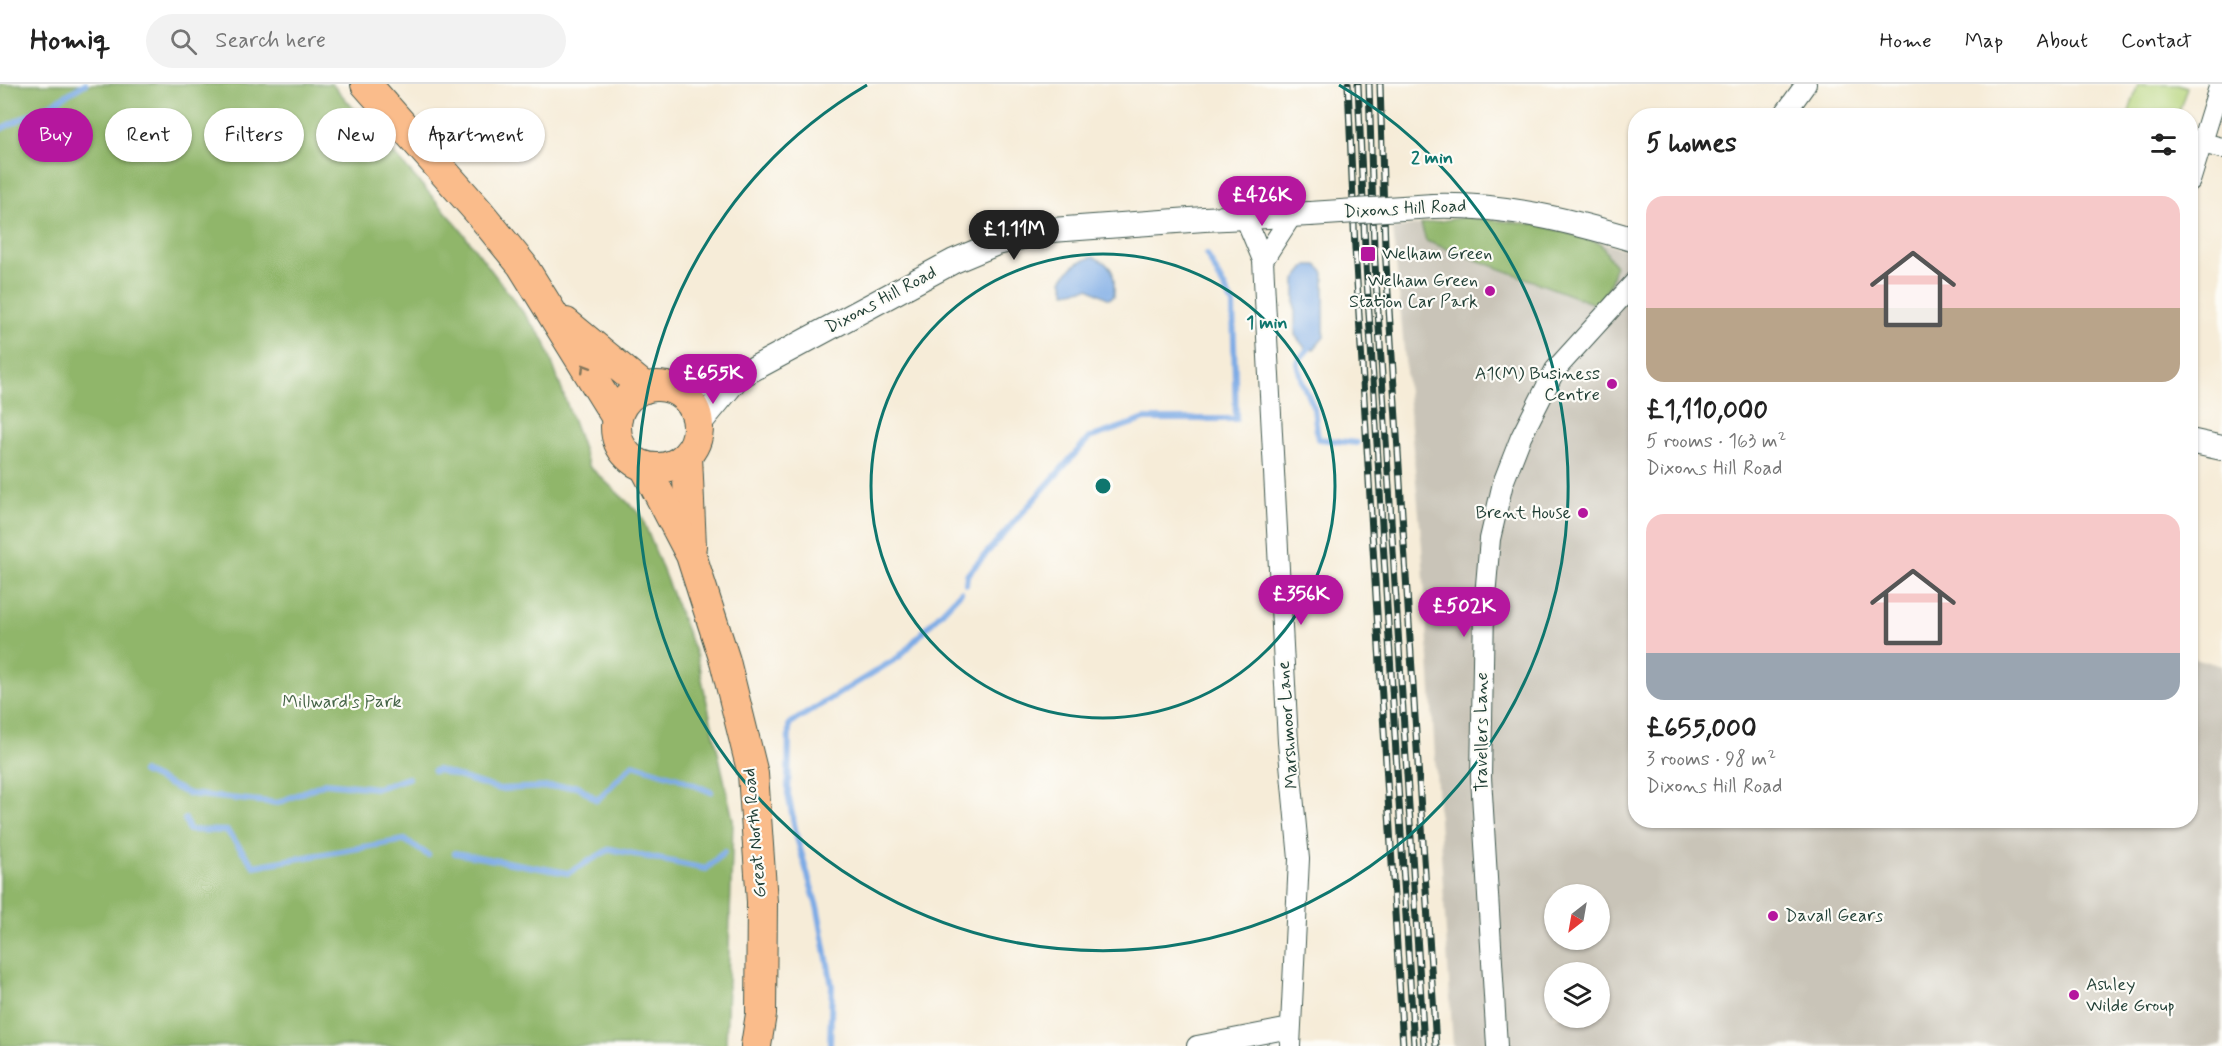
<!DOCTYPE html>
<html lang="en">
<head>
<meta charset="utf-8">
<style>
  :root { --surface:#fff; --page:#f2f2f2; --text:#222; --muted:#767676; --line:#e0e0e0; --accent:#b5179e }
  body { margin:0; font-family:Mynerve,sans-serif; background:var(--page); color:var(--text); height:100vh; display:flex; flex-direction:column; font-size:22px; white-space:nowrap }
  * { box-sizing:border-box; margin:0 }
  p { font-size:20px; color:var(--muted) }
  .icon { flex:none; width:33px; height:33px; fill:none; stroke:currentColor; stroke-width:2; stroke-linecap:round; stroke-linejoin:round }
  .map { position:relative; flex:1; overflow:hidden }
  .side { position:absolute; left:1628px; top:24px; width:570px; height:720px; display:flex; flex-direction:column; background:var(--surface); border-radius:24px; box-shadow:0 2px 4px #0004 }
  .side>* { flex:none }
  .banner { position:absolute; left:18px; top:24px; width:570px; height:54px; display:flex; gap:12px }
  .needle { width:39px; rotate:211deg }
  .buttons { position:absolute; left:1544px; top:800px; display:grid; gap:12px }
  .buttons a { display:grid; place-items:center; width:66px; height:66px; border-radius:50%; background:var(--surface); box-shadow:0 2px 4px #0004; font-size:30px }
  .price { position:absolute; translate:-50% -51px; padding:0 14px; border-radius:21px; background:var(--accent); color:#fff; font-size:20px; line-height:39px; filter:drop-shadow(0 2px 3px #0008) }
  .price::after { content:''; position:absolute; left:50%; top:36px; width:18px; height:14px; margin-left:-9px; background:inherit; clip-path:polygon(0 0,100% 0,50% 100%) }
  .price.selected { background:#222; color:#fff }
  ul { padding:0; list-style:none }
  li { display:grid; align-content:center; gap:12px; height:318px; padding:0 18px }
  li span { display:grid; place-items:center; height:186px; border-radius:18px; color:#555 }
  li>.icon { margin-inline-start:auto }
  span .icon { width:108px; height:108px; fill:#fffc; stroke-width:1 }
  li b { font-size:26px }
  h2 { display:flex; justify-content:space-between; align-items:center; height:72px; padding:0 18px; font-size:26px }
  .chip { padding:0 21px; border-radius:27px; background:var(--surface); box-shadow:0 2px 4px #0004; font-size:21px; line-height:54px }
  .chip.selected { background:var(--accent); color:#fff }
  header { display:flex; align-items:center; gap:36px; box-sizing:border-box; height:84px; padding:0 30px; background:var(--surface); border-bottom:2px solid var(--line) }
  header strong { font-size:28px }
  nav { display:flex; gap:33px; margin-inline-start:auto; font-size:21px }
  .search { width:420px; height:54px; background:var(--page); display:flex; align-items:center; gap:15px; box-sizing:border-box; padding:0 21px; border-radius:33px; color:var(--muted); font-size:22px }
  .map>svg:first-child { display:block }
  .industrial { fill:#c9c4b8; fill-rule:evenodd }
  .green { fill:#b5d47b; stroke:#6a8858; stroke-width:1.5 }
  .forest { fill:#90b66b; stroke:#587a50; stroke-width:1.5 }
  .water { fill:#7baae5; stroke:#4d748c; stroke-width:1.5 }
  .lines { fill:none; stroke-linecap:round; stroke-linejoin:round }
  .stream { stroke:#7baae5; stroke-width:6 }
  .minor-casing { stroke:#3f574d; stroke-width:22 }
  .tertiary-casing { stroke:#3f574d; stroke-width:26 }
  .primary-casing { stroke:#3f574d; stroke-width:32 }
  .minor { stroke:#fff; stroke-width:20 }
  .tertiary { stroke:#fff; stroke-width:24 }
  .primary { stroke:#fabc8b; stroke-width:30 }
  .rail-casing { stroke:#1f3d34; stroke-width:7 }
  .rail { stroke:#fdfcf7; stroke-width:4.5; stroke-dasharray:14; stroke-linecap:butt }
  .tertiary-bridge-casing { stroke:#3f574d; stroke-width:26; stroke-linecap:butt }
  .tertiary-bridge { stroke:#fff; stroke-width:24 }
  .oneway { stroke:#82765b }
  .ring { fill:none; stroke:#0f766e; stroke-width:3 }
  .poi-dot { fill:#b5179e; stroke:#fdfcf7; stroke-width:2 }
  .labels { text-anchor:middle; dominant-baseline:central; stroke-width:4.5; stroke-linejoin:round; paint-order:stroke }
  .street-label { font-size:18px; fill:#1f3d34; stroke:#fdfcf7 }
  .poi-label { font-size:18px; fill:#1f3d34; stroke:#fdfcf7; text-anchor:start }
  .park-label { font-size:18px; fill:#446346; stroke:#fdfcf7 }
  .centre { fill:#0f766e; stroke:#fdfcf7; stroke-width:3 }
  .ring-label { font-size:18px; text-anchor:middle; font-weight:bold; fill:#0f766e; stroke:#fdfcf7; stroke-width:4.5; stroke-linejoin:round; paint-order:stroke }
</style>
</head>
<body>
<header>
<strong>Homiq</strong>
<div class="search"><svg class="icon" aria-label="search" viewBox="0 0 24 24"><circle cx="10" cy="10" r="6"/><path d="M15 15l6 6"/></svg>Search here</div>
<nav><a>Home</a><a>Map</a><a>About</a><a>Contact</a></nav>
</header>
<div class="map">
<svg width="2222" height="962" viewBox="0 0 2222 962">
  <rect width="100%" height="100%" fill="#fdfcf7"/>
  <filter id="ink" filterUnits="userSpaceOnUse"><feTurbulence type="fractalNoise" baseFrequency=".0167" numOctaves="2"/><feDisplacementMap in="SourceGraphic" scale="12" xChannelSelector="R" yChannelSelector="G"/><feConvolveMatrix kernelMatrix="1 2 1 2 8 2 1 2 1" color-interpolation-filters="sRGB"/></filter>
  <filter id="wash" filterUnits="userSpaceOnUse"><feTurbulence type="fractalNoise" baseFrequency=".008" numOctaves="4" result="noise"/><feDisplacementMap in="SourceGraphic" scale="24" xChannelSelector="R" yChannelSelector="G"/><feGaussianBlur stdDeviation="1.35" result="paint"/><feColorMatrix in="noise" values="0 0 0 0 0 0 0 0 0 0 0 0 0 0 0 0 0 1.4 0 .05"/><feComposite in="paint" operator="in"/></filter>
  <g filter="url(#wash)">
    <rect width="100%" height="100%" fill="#f6ecd8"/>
    <!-- industrial -->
    <path class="industrial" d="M 1465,133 L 1541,141 L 1635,168 L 1635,736 L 2190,736 L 2190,573 L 2222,582 L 2222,962 L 1453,962 L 1422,463 L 1393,145 ZM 1554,810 L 1599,810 L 1599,855 L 1554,855 ZM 1554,888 L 1599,888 L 1599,933 L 1554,933 Z"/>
    <!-- green -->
    <path class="green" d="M 2138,0 L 2178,0 L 2187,3 L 2178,31 L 2128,31 Z"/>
    <!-- forest -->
    <g class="forest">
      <path d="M 0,0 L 332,0 L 454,137 L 544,256 L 589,382 L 641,431 L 697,573 L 733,736 L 726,962 L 0,962 Z"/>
      <path d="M 1465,133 L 1541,141 L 1600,159 L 1615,182 L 1610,201 L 1597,221 L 1426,157 L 1421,140 Z"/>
    </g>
    <!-- water -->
    <g class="water">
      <path d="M 1093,173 C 1115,181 1115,191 1114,212 L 1109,215 L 1089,204 L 1066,208 L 1062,196 C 1070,183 1078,177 1093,173 Z"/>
      <path d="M 1307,181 L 1317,181 L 1324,189 L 1324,253 L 1314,265 L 1305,264 L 1295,251 L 1295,196 Z"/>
    </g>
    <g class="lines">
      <!-- stream -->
      <g class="stream">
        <path d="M 0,45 L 48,22 L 85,0"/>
        <path d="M 1309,264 L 1297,278 L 1302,298 L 1314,324 L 1318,355 L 1357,359"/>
        <path d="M 966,500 L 967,491 L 1089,354 L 1145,335 L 1236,335 L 1233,220 L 1207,171"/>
        <path d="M 434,687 L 438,686 L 498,705 L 578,702 L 597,716 L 633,680 L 678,694 L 711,708"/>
        <path d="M 143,688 L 189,710 L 278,719 L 325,699 L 377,704 L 408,694"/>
        <path d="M 185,735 L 189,746 L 227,747 L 254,782 L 405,756 L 428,771"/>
        <path d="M 455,769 L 568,789 L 610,765 L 706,785 L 724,768"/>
        <path d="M 830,962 L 832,902 L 818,826 L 797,754 L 788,710 L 789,640 L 899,573 L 961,508"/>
      </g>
    </g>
  </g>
  <g filter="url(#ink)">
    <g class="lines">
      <!-- minor casing -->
      <g class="minor-casing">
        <g id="minor">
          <path d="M 1783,32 L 1806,0"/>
          <path d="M 2202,59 L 2222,64"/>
          <path d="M 2190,97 L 2220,0"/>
          <path d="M 1245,133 L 1263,176 L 1288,658 L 1299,775 L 1290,962"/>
          <path d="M 1263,176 L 1292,131"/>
          <path d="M 1197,962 L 1290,944"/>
          <path d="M 1497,962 L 1481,693 L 1484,524 L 1490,455 L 1503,399 L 1521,353 L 1555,286 L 1635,198"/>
        </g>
      </g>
      <!-- tertiary casing -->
      <g class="tertiary-casing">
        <g id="tertiary">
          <path d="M 1433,122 C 1504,120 1568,136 1635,156"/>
          <path d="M 677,307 L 738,293 L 954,177 L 997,159 L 1052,146 L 1204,135 L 1310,130"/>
          <path d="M 699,340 L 738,293"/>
          <path d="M 2190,357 L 2222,364"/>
        </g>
      </g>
      <!-- primary casing -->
      <g class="primary-casing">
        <g id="primary">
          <path d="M 366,0 L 478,127 L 522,181 L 617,334"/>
          <path d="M 566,239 L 645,304"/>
          <circle cx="657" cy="343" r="41"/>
          <path d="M 687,372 L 691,462"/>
          <path d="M 645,383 L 691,471 L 725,577 L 753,690 L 762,818 L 761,930 L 756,962"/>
        </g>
      </g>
      <!-- minor -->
      <use href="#minor" class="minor"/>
      <!-- tertiary -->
      <use href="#tertiary" class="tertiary"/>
      <!-- primary -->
      <use href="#primary" class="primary"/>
      <!-- rail casing -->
      <g class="rail-casing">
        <g id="rail">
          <path d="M 1348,0 L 1355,164 L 1403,962"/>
          <path d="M 1358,0 L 1365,164 L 1414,962"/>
          <path d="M 1369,0 L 1374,164 L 1424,962"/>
          <path d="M 1380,0 L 1385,163 L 1436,962"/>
        </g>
      </g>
      <!-- rail -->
      <use href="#rail" class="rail"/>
      <!-- tertiary-bridge casing -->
      <g class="tertiary-bridge-casing">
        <path id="tertiary-bridge" d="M 1310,130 L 1433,122"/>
      </g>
      <!-- tertiary-bridge -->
      <use href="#tertiary-bridge" class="tertiary-bridge"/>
    </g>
    <!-- one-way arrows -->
    <defs><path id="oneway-chevron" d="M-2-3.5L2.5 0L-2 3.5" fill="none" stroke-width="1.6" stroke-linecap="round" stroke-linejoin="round" transform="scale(1.5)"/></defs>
    <use class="oneway" href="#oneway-chevron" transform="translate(585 284) rotate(-122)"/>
  </g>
  <!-- distance rings -->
  <g class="ring">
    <circle cx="1103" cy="402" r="232"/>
    <path d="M1339 1A465 465 0 1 1 867 1"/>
  </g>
  <!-- markers -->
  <g class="poi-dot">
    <rect x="1360" y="162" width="16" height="16" rx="3"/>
    <circle cx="1490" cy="207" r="6"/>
    <circle cx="1612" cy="300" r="6"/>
    <circle cx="1583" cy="429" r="6"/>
    <circle cx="1773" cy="832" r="6"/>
    <circle cx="2074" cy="911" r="6"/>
  </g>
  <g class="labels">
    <!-- street labels -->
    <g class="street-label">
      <text transform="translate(1405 125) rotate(-3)">Dixons Hill Road</text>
      <text transform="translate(881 216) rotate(-28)">Dixons Hill Road</text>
      <text transform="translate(1288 641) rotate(-94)">Marshmoor Lane</text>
      <text transform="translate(1482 648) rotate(-90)">Travellers Lane</text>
      <text transform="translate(755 749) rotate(-95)">Great North Road</text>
    </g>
    <!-- poi labels -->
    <g class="poi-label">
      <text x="1382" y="170">Welham Green</text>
      <text x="1478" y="197" text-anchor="end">Welham Green<tspan x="1478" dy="21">Station Car Park</tspan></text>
      <text x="1600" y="290" text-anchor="end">A1(M) Business<tspan x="1600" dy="21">Centre</tspan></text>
      <text x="1571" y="429" text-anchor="end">Brent House</text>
      <text x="1785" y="832">Davall Gears</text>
      <text x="2086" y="901">Ashley<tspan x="2086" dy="21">Wilde Group</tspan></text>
    </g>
    <!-- park labels -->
    <g class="park-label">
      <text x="342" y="618">Millward's Park</text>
    </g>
  </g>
  <circle cx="1103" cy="402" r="9" class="centre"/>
  <g class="ring-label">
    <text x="1432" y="79">2 min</text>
    <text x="1267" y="244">1 min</text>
  </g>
</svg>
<div class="buttons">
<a><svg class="needle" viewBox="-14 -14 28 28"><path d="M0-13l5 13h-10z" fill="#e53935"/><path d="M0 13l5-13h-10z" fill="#767676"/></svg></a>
<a><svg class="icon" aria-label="layers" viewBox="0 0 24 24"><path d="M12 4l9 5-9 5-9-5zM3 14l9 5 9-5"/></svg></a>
</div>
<b class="price" style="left:1262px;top:143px">£426K</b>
<b class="price selected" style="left:1014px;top:177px">£1.11M</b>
<b class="price" style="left:713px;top:321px">£655K</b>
<b class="price" style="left:1301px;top:542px">£356K</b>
<b class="price" style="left:1464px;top:554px">£502K</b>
<div class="banner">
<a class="chip selected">Buy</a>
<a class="chip">Rent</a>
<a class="chip">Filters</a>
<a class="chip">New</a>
<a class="chip">Apartment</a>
</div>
<section class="side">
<h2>5 homes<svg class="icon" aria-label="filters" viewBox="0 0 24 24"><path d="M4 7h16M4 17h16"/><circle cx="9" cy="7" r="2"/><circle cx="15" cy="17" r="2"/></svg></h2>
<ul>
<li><span style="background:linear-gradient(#f6c9c9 60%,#b9a48a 0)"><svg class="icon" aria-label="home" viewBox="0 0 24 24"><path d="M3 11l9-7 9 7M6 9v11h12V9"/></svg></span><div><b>£1,110,000</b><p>5 rooms · 163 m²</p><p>Dixons Hill Road</p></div></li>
<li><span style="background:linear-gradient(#f6c9c9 75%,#9aa5b1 0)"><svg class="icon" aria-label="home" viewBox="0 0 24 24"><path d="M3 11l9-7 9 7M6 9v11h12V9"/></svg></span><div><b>£655,000</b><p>3 rooms · 98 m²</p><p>Dixons Hill Road</p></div></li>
</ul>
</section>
</div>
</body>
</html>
